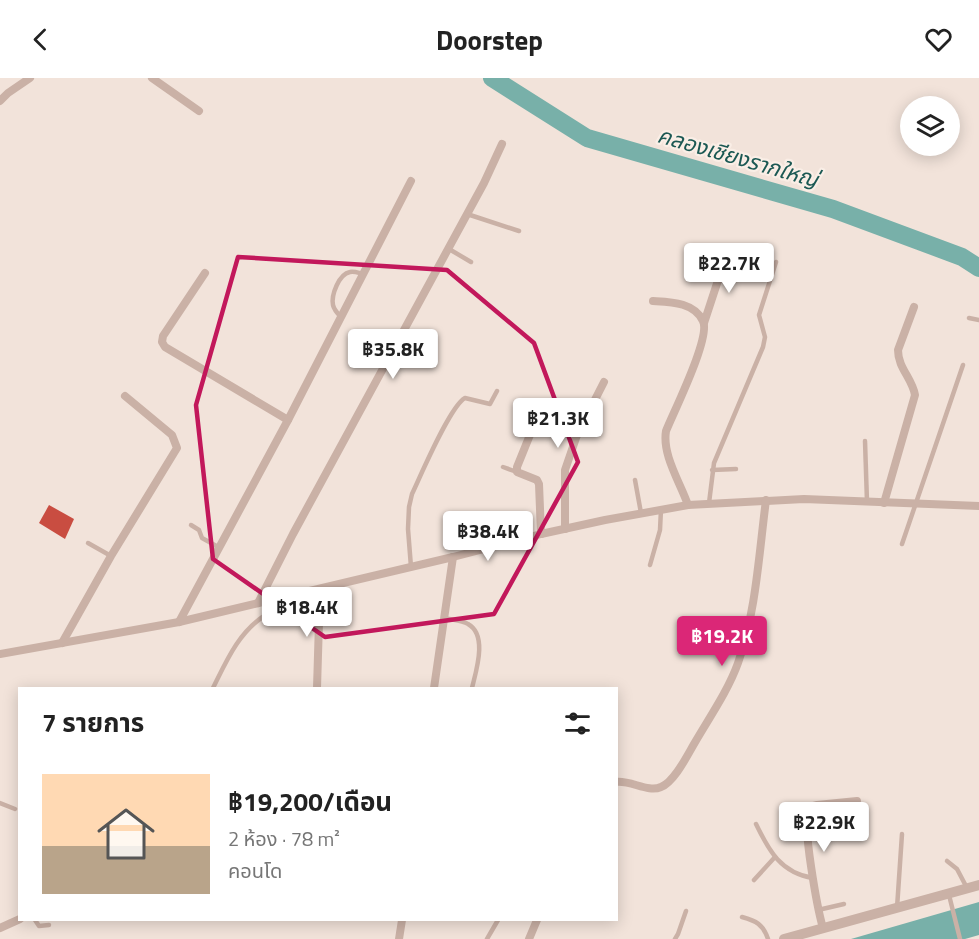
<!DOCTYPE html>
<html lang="th">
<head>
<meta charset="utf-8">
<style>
  :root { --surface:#fff; --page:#f2f2f2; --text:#222; --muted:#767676; --line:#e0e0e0; --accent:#db2777 }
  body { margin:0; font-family:"Titillium Web","Noto Sans Thai",sans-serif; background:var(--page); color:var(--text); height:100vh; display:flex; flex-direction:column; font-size:22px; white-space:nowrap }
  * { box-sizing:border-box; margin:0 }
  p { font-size:20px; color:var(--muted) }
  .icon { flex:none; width:33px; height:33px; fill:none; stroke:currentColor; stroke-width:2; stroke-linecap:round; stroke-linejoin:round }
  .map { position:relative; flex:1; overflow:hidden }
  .details { position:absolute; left:18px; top:609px; width:600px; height:234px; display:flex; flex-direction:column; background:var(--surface); border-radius:0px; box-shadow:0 3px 15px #0003 }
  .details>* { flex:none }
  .buttons { position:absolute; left:900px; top:18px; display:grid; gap:12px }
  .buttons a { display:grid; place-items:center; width:60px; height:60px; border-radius:50%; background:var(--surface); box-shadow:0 3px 15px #0003; font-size:30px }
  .price { position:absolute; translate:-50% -51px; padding:0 14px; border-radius:6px; background:#fff; color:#222; font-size:20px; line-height:39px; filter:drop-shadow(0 2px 3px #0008) }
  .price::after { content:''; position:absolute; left:50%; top:36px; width:18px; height:14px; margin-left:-9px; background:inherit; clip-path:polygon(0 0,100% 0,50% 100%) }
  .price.current { background:var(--accent); color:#fff }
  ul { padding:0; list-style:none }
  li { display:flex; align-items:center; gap:18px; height:150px; padding:0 24px }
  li+li { border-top:2px solid var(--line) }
  li span { display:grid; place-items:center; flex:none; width:168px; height:120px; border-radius:0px; color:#555 }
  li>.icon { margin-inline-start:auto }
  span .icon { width:72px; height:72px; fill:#fffc; stroke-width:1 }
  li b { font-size:26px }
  h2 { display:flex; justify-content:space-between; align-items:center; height:72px; padding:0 24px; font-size:26px }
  header { display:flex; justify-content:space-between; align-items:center; height:78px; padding:0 24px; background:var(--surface); font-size:27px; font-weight:700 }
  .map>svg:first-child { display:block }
  .water { fill:#78b0a9 }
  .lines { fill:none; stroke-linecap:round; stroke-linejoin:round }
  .river { stroke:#78b0a9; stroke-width:18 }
  .building { fill:#c94d41 }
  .service { stroke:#cab1a6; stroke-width:4.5 }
  .minor { stroke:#cab1a6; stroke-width:8 }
  .tertiary { stroke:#cab1a6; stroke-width:10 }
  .marked { fill:none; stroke:#c2185b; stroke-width:4.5; stroke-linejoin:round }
  .labels { text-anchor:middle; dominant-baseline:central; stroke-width:4.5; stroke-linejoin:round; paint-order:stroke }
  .water-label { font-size:22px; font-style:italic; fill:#1b5853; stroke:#faeee6 }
</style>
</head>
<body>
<header><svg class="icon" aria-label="back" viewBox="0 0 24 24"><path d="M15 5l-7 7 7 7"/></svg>Doorstep<svg class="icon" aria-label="heart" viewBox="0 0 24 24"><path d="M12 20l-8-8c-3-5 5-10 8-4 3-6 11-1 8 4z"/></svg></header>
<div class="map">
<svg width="979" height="861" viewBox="0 0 979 861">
  <rect width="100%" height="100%" fill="#f2e3da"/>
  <!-- water -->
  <path class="water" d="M 979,824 L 979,857 L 965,861 L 851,861 Z"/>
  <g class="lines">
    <!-- river -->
    <path class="river" d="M 492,0 L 587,60 L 833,131 L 962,179 L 979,190"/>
  </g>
  <!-- building -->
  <path class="building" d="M 49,427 L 74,441 L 65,461 L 39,445 Z"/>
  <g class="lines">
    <!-- service -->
    <g class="service">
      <path d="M 467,136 L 519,153"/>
      <path d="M 449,171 L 471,184"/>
      <path d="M 341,239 C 338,236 334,232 333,227 C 331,217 339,196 350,194 C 354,193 359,195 364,196"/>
      <path d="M 969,240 L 979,242"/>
      <path d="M 865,363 L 867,424"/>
      <path d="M 503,389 L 517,394"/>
      <path d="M 712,392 L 736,391"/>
      <path d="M 635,402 L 641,435"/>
      <path d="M 709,425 L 714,385 L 763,269 L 765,259 L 759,237 L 776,184"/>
      <path d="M 191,447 L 199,452 L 202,460 L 220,470"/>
      <path d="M 88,465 L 111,478"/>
      <path d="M 902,466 L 963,287"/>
      <path d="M 650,487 L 660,452 L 661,431"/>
      <path d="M 411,489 L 408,451 L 409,429 L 412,416 C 421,397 450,328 465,320 L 490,326 L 497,313"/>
      <path d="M 444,540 C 452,542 462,542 468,546 C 488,557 476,593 472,610"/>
      <path d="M 213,610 C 226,584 238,555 264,538 L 265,523"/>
      <path d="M 0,725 L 15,731"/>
      <path d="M 756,746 C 769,773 781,795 813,800"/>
      <path d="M 809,759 L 834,754"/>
      <path d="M 947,783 L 957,791 L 967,810"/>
      <path d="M 754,802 L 775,779"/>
      <path d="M 949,817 L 960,861"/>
      <path d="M 897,830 L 902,756"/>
      <path d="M 818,832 L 844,826"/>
      <path d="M 742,839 C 756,843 763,846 768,861"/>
      <path d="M 35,842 L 39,848 L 49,847"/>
      <path d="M 487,861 L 498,842"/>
      <path d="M 675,861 L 678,856 L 686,833"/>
    </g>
    <!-- minor -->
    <g class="minor">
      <path d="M 152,0 L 199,33"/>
      <path d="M 0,23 L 8,15 L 30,0"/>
      <path d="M 205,195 L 163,258 L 162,264 L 165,269 L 288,342"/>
      <path d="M 653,223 C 670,224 694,224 703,243 C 711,259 674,333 666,353 C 662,377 680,404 688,427"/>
      <path d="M 704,245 L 726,178"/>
      <path d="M 884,425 L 915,317 C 912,300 898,290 898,272 L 914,229"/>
      <path d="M 565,451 L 565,392 L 577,357 L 604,304"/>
      <path d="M 541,456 L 539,406 L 537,402 L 517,394 L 517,389 L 536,342 L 544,339 L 577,357"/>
      <path d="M 258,525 L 293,456 L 484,105 L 502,66"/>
      <path d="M 179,544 L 288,342 L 411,103"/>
      <path d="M 62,565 L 111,478 L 177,370 L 172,357 L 125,318"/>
      <path d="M 0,576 L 179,544 L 453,479 L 541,456 L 605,442 L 688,427 L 804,421 L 979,428"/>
      <path d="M 317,610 L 320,511"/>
      <path d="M 434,610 L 453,479"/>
      <path d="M 616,704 C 631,702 648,715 661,709 C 674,704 687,678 694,666 C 709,640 728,613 738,585 C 756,535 759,475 766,422"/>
      <path d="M 0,850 L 20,841"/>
      <path d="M 823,850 C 818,833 801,744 809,731 C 811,728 813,728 817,727 L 857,723"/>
      <path d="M 399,861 L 402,842"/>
      <path d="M 529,861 L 537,842"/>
    </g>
    <!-- tertiary -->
    <path class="tertiary" d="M 784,861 L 979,807"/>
  </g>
  <!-- marked area -->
  <path class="marked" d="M 238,179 L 447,192 L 534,265 L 578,384 L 494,536 L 325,559 L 213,481 L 196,327 Z"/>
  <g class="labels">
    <!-- water labels -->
    <g class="water-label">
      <text transform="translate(738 79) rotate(16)">คลองเชียงรากใหญ่</text>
    </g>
  </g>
</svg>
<div class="buttons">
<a><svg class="icon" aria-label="layers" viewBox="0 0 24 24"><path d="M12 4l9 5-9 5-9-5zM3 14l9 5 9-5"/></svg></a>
</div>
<b class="price" style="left:729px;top:216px">฿22.7K</b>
<b class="price" style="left:393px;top:302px">฿35.8K</b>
<b class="price" style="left:558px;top:371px">฿21.3K</b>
<b class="price" style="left:488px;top:484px">฿38.4K</b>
<b class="price" style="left:307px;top:560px">฿18.4K</b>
<b class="price current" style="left:722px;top:589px">฿19.2K</b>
<b class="price" style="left:824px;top:775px">฿22.9K</b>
<section class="details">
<h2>7 รายการ<svg class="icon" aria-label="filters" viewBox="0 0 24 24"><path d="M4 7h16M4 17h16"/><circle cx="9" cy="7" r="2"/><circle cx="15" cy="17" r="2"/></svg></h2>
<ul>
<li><span style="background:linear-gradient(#ffd9b3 60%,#b9a48a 0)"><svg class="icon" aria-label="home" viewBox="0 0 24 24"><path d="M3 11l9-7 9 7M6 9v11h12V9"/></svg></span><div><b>฿19,200/เดือน</b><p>2 ห้อง · 78 m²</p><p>คอนโด</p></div></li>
</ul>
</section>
</div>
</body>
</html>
